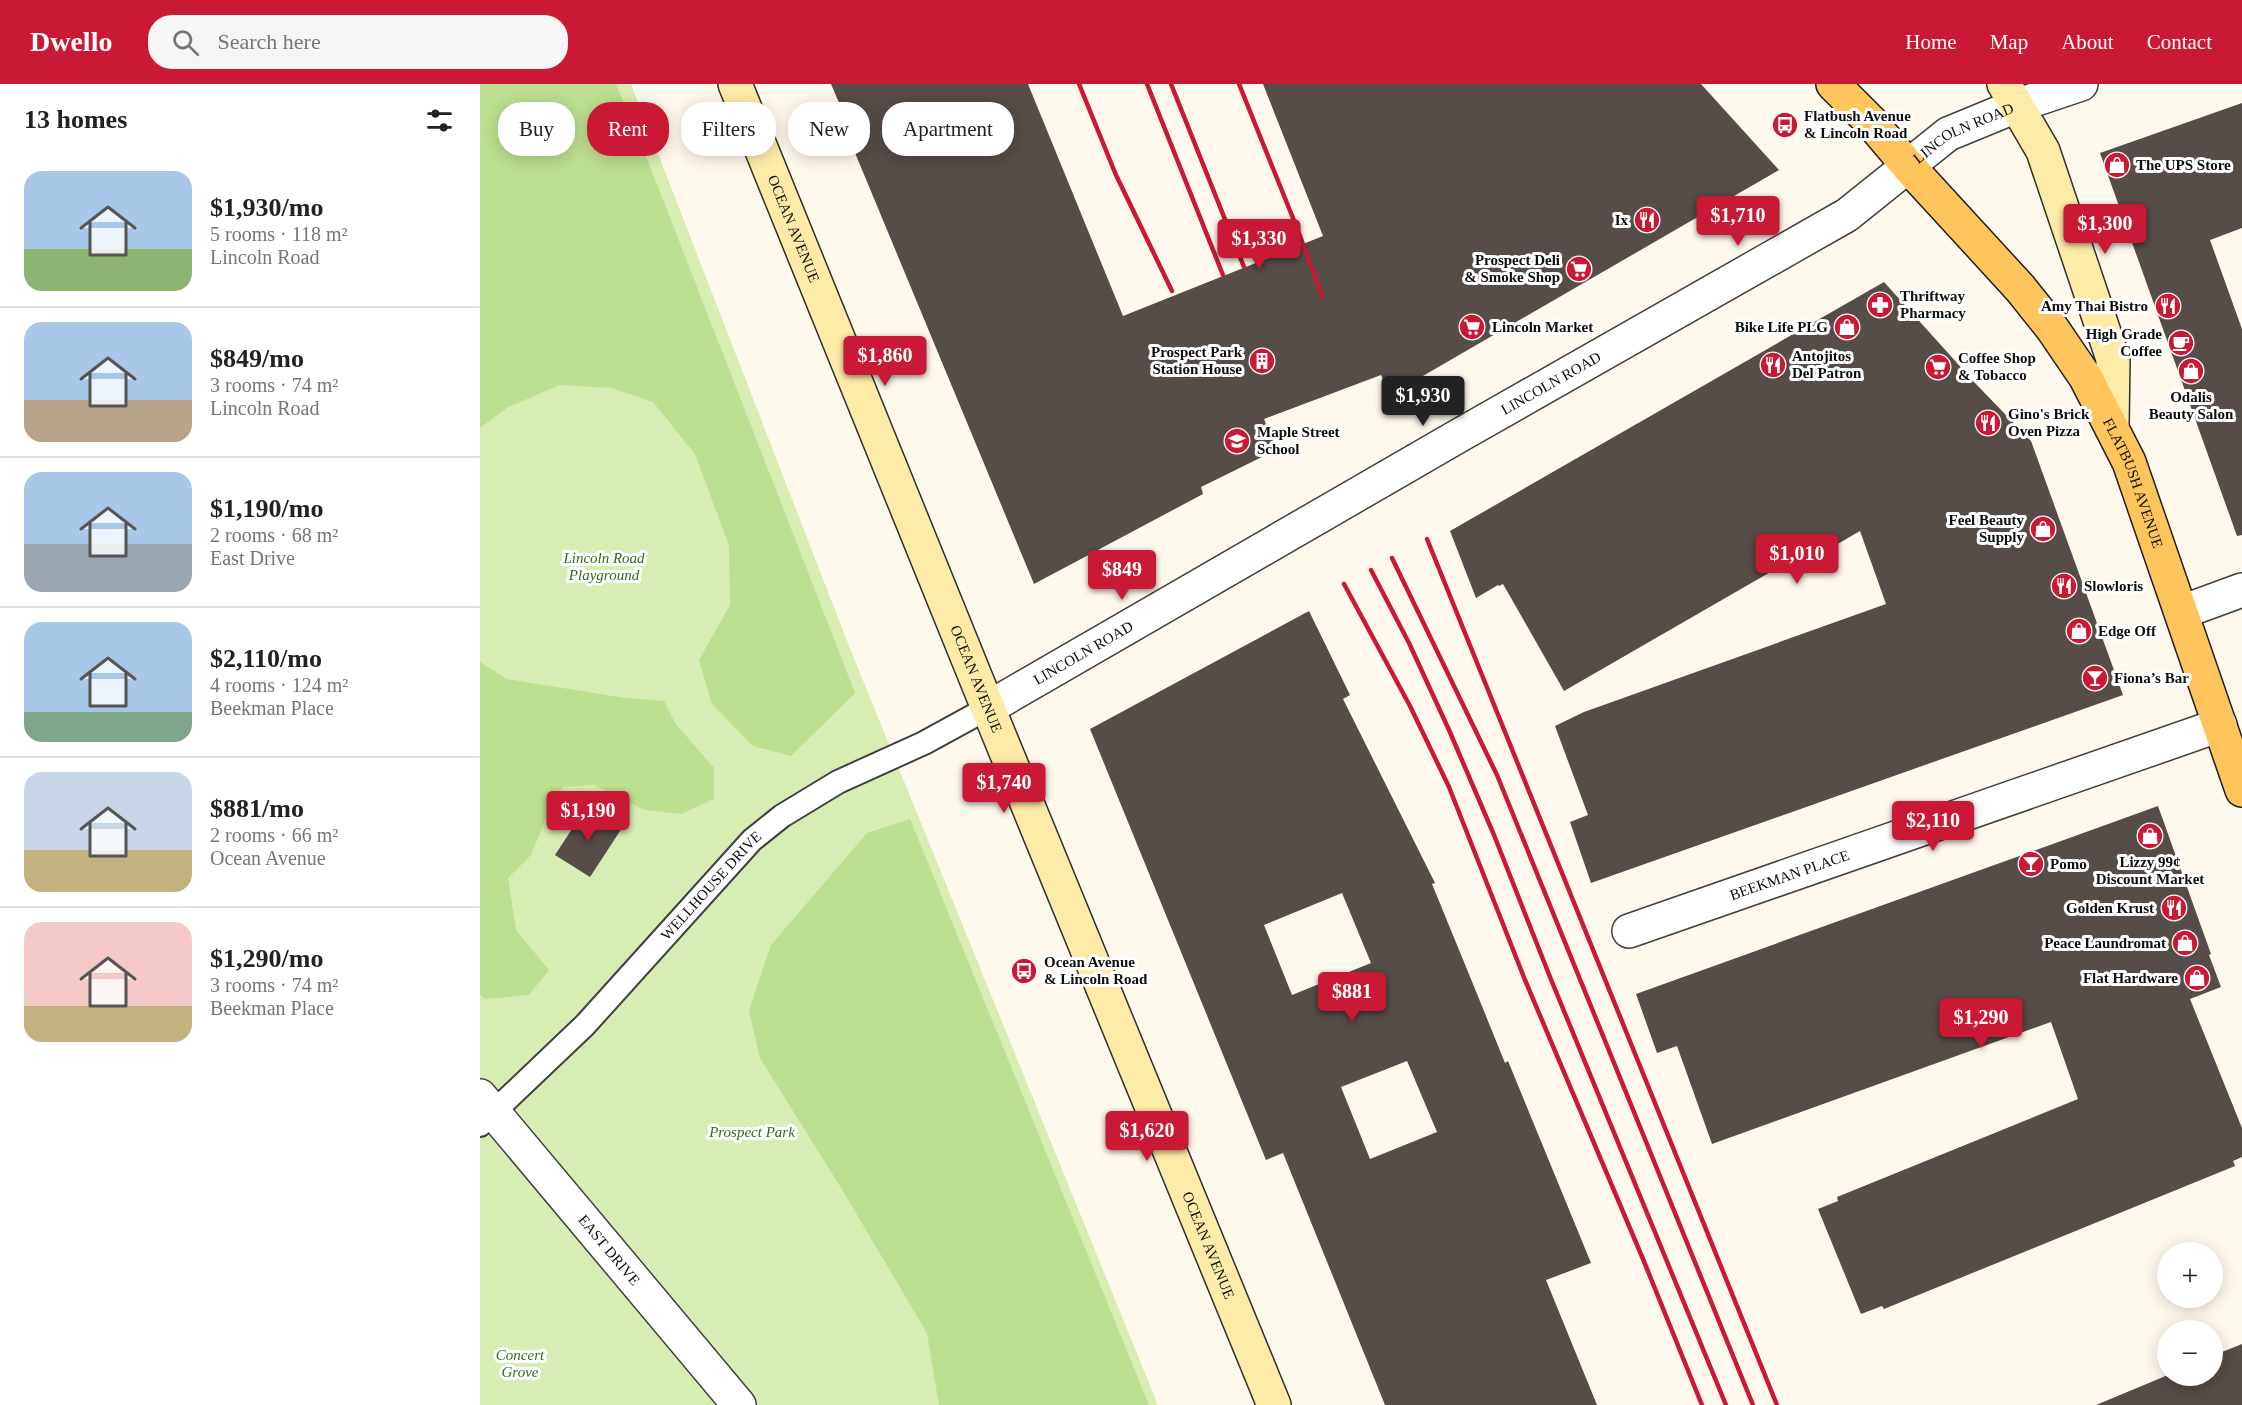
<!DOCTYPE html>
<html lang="en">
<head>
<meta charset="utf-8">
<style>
  :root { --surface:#fff; --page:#f6f6f6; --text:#222; --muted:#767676; --line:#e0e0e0; --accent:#c91935 }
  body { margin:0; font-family:Georgia,serif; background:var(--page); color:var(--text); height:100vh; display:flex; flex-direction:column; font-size:22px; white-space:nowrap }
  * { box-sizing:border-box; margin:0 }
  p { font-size:20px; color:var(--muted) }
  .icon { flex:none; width:33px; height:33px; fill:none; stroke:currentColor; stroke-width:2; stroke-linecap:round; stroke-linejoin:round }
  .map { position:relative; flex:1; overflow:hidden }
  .drawer { display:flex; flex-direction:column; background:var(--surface); width:480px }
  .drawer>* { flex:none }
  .hud { position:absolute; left:18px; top:18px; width:570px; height:54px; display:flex; gap:12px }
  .controls { position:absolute; left:1677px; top:1158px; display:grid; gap:12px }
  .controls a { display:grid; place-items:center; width:66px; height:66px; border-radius:50%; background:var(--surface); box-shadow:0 3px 15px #0003; font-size:30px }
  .price { position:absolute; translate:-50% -51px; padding:0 14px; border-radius:6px; background:var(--accent); color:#fff; font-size:20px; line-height:39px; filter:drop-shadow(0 2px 3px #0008) }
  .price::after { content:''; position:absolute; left:50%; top:36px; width:18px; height:14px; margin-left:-9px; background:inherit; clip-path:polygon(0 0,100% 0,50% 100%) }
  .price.active { background:#222; color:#fff }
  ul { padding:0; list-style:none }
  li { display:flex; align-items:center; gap:18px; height:150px; padding:0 24px }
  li+li { border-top:2px solid var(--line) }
  li span { display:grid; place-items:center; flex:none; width:168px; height:120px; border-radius:18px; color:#555 }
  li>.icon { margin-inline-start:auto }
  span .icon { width:72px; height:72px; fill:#fffc; stroke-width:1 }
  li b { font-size:26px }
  h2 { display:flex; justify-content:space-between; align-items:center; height:72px; padding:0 24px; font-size:26px }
  .chip { padding:0 21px; border-radius:24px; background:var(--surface); box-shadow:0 3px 15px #0003; font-size:21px; line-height:54px }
  .chip.active { background:var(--accent); color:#fff }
  header { display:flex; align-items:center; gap:36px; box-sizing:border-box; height:84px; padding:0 30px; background:var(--accent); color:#fff }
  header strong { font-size:28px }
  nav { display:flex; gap:33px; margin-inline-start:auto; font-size:21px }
  .search { width:420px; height:54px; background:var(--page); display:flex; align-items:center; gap:15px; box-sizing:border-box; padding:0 21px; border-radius:24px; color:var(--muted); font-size:22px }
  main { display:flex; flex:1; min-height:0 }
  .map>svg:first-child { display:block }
  .green { fill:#d7edb3 }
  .forest { fill:#bddf90 }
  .building { fill:#564c48; fill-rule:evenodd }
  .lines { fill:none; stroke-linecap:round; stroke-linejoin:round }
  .service-casing { stroke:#404040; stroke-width:26 }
  .pedestrian-casing { stroke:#404040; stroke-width:36 }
  .minor-casing { stroke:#404040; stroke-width:36 }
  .secondary-casing { stroke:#2f2f2f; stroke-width:36 }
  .primary-casing { stroke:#1e1e1e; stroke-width:36 }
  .service { stroke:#fff; stroke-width:22 }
  .pedestrian { stroke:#fff; stroke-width:33 }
  .minor { stroke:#fff; stroke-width:33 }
  .secondary { stroke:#ffeba8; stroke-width:33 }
  .primary { stroke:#ffc55d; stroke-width:33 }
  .rail { stroke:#c91935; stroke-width:4.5 }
  .labels { text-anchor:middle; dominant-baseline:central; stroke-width:6; stroke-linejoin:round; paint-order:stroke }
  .poi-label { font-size:15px; font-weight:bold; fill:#0d0d0d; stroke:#fff; text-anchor:start }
  .street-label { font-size:15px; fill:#0d0d0d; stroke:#fff }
  .park-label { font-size:15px; font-style:italic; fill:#326a17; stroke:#fff }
</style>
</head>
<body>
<header>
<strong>Dwello</strong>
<div class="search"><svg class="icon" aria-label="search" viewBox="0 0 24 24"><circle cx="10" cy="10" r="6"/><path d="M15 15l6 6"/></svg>Search here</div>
<nav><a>Home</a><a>Map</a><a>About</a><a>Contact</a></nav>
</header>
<main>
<section class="drawer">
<h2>13 homes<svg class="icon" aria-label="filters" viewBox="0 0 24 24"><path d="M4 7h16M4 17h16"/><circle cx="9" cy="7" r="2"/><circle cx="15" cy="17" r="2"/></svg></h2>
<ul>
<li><span style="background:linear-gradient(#a9c7e8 65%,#8fb573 0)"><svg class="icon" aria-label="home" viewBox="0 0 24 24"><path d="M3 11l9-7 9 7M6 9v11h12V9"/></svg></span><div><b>$1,930/mo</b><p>5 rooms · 118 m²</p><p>Lincoln Road</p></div></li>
<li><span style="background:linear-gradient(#a9c7e8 65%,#b9a48a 0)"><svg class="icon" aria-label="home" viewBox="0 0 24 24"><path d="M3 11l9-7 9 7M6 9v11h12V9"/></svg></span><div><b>$849/mo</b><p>3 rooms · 74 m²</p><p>Lincoln Road</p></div></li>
<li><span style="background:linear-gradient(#a9c7e8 60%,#9aa5b1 0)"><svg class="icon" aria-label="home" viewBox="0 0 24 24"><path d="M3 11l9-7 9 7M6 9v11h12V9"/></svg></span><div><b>$1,190/mo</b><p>2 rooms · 68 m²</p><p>East Drive</p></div></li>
<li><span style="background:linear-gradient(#a9c7e8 75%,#7fa58c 0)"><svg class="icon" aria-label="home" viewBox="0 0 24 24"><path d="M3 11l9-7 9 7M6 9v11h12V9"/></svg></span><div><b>$2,110/mo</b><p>4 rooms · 124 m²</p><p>Beekman Place</p></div></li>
<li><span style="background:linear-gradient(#c9d6e8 65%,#c2b280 0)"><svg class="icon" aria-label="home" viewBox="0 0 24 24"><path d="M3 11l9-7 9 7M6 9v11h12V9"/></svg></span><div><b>$881/mo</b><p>2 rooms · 66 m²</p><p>Ocean Avenue</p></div></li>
<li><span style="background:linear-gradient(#f6c9c9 70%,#c2b280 0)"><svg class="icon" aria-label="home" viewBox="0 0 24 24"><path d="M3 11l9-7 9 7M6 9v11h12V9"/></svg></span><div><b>$1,290/mo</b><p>3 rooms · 74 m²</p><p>Beekman Place</p></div></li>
</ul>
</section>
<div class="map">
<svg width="1762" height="1321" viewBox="0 0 1762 1321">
  <rect width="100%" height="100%" fill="#fff9ed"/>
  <!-- green -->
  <path class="green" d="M 0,0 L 151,0 L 369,562 L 678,1321 L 0,1321 Z"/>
  <!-- forest -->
  <g class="forest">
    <path d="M 0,0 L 136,0 L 164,67 L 375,609 L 311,672 L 273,662 L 232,620 L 219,576 L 250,521 L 249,461 L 215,370 L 173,318 L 132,304 L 80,301 L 28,323 L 0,344 Z"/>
    <path d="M 0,578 L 27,595 L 145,614 L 184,617 L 195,639 L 234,684 L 234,715 L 201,730 L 165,726 L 114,701 L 83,703 L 69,727 L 51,771 L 28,794 L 36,846 L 69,886 L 49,911 L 5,915 L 0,911 Z"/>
    <path d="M 430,735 L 669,1321 L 459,1321 L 447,1249 L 363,1107 L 280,974 L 269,926 L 291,861 L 387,749 Z"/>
  </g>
  <!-- building -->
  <g class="building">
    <path d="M 351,0 L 548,0 L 643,232 L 843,152 L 783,0 L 1221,0 L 1299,86 L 910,311 L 901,291 L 784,335 L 793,358 L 786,371 L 721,403 L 723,410 L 554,500 L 356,23 L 360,21 Z"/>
    <path d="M 1762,19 L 1762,144 L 1730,156 L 1762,245 L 1762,451 L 1757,452 L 1620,69 Z"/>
    <path d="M 1404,198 L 1496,300 L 1551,357 L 1643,611 L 1111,799 L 1090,738 L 1108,731 L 1075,642 L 1104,628 L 1406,520 L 1380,447 L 1318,483 L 1313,475 L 1084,607 L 1023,500 L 1019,502 L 1018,501 L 996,514 L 970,447 Z"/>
    <path d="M 829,527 L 870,611 L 863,615 L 955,799 L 952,800 L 993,900 L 1025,979 L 1028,977 L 1111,1179 L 1066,1196 L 1117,1321 L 905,1321 L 803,1069 L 786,1076 L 610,645 ZM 862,809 L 891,879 L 812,911 L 784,841 ZM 927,977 L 957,1048 L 890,1075 L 861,1003 Z"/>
    <path d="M 107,722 L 142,744 L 110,793 L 75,771 Z"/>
    <path d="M 1678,722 L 1731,870 L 1729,871 L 1741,903 L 1710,915 L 1762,1044 L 1762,1073 L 1753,1077 L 1755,1082 L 1404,1225 L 1402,1222 L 1381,1230 L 1338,1125 L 1358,1117 L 1357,1113 L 1598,1015 L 1571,938 L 1232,1060 L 1197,962 L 1177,969 L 1156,910 Z"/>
    <path d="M 1762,1260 L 1762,1321 L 1616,1321 L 1688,1291 L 1732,1292 L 1732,1272 Z"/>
  </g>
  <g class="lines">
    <!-- service casing -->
    <g class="service-casing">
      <g id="service">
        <path id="s1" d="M 0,1041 L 105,941 L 272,756 L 302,732 L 358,698 L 444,659 L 508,624"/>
      </g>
    </g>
    <!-- pedestrian casing -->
    <g class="pedestrian-casing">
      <g id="pedestrian">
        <path id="s2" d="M 0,1012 L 259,1321"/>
      </g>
    </g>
    <!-- minor casing -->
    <g class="minor-casing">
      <g id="minor">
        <path d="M 1702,528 L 1762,506"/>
        <path id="s3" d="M 508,624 L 980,351 L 1367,131 L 1468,50 L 1536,22 L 1601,0"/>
        <path id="s4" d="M 1149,847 L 1740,641"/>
      </g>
    </g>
    <!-- secondary casing -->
    <g class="secondary-casing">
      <g id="secondary">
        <path id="s5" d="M 255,0 L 508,624 L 794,1321"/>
        <path d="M 1524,0 L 1563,67 L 1633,275 L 1632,341"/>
      </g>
    </g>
    <!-- primary casing -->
    <g class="primary-casing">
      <g id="primary">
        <path id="s6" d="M 1353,0 L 1391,38 L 1428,82 L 1540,204 L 1572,244 L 1606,294 L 1649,378 L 1762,706"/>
      </g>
    </g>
    <!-- service -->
    <use href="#service" class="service"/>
    <!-- pedestrian -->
    <use href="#pedestrian" class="pedestrian"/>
    <!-- minor -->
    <use href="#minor" class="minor"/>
    <!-- secondary -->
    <use href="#secondary" class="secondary"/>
    <!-- primary -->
    <use href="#primary" class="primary"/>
    <!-- rail -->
    <g class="rail">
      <path d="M 599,0 L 636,91 L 692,207"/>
      <path d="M 667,0 L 743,191"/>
      <path d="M 691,0 L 764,183"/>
      <path d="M 759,0 L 817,144 L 842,212"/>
      <path d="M 947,455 L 1297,1321"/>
      <path d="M 912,474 L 1017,691 L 1273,1321"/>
      <path d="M 891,486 L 929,559 L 969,646 L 1014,751 L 1070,893 L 1246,1321"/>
      <path d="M 864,500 L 930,622 L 969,703 L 1045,896 L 1163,1175 L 1222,1321"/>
    </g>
  </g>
  <!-- icons -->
  <defs>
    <g id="bus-disc" transform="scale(1.35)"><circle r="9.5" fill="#c91935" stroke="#fff"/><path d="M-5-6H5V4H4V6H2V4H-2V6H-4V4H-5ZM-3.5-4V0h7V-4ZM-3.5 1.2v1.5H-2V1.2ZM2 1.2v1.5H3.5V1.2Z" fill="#fff"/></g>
    <g id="shop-disc" transform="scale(1.35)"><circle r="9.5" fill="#c91935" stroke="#fff"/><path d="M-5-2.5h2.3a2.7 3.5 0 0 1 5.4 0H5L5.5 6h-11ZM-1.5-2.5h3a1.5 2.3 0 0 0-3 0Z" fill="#fff"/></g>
    <g id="restaurant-disc" transform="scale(1.35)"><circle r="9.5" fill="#c91935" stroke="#fff"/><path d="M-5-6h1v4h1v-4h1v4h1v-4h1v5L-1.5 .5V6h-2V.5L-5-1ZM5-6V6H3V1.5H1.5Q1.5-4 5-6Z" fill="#fff"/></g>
    <g id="supermarket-disc" transform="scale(1.35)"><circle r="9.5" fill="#c91935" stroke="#fff"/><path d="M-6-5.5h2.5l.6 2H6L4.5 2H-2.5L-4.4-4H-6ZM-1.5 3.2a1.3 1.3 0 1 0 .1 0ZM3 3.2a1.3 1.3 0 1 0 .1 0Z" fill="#fff"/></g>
    <g id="pharmacy-disc" transform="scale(1.35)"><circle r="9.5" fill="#c91935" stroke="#fff"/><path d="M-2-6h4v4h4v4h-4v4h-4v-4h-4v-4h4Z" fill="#fff"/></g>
    <g id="cafe-disc" transform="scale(1.35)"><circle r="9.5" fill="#c91935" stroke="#fff"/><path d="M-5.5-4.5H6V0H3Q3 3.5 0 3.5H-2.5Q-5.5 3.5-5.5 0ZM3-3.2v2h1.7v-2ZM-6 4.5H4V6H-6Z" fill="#fff"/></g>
    <g id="building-disc" transform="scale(1.35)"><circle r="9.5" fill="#c91935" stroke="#fff"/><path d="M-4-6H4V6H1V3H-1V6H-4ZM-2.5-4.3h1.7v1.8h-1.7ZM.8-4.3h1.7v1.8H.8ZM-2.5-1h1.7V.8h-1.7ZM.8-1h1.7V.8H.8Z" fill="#fff"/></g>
    <g id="school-disc" transform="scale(1.35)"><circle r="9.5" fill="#c91935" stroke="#fff"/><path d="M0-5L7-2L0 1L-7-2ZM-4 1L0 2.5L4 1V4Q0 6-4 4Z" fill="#fff"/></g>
    <g id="bar-disc" transform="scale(1.35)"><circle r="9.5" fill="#c91935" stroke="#fff"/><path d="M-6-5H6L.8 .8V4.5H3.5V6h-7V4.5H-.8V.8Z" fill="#fff"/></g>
  </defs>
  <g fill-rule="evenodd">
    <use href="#bus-disc" x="1305" y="41"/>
    <use href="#shop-disc" x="1637" y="81"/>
    <use href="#restaurant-disc" x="1167" y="136"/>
    <use href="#supermarket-disc" x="1099" y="185"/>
    <use href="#pharmacy-disc" x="1400" y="221"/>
    <use href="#restaurant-disc" x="1688" y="222"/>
    <use href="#supermarket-disc" x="992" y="243"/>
    <use href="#shop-disc" x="1367" y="243"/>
    <use href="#cafe-disc" x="1701" y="259"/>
    <use href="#building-disc" x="782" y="277"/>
    <use href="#restaurant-disc" x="1293" y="281"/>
    <use href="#supermarket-disc" x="1458" y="283"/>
    <use href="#shop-disc" x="1711" y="287"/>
    <use href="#restaurant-disc" x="1508" y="339"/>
    <use href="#school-disc" x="757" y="357"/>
    <use href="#shop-disc" x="1563" y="445"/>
    <use href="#restaurant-disc" x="1584" y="502"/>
    <use href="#shop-disc" x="1599" y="547"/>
    <use href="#bar-disc" x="1615" y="594"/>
    <use href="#shop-disc" x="1670" y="752"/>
    <use href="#bar-disc" x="1551" y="780"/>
    <use href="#restaurant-disc" x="1694" y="824"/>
    <use href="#shop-disc" x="1705" y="859"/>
    <use href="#bus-disc" x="544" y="887"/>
    <use href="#shop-disc" x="1717" y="894"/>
  </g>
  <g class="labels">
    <!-- poi labels -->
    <g class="poi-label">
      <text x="1324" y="32">Flatbush Avenue<tspan x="1324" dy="17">&amp; Lincoln Road</tspan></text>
      <text x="1656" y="81">The UPS Store</text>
      <text x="1148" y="136" text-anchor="end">Ix</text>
      <text x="1080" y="176" text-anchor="end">Prospect Deli<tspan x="1080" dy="17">&amp; Smoke Shop</tspan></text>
      <text x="1420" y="212">Thriftway<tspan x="1420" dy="17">Pharmacy</tspan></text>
      <text x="1668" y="222" text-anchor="end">Amy Thai Bistro</text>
      <text x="1012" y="243">Lincoln Market</text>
      <text x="1348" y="243" text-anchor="end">Bike Life PLG</text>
      <text x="1682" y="250" text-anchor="end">High Grade<tspan x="1682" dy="17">Coffee</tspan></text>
      <text x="762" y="268" text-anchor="end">Prospect Park<tspan x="762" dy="17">Station House</tspan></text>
      <text x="1312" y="272">Antojitos<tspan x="1312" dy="17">Del Patron</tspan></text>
      <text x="1478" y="274">Coffee Shop<tspan x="1478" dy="17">&amp; Tobacco</tspan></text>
      <text x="1711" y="313" text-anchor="middle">Odalis<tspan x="1711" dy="17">Beauty Salon</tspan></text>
      <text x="1528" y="330">Gino's Brick<tspan x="1528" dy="17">Oven Pizza</tspan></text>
      <text x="777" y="348">Maple Street<tspan x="777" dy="17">School</tspan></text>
      <text x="1544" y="436" text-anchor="end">Feel Beauty<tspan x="1544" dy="17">Supply</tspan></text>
      <text x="1604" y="502">Slowloris</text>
      <text x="1618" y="547">Edge Off</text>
      <text x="1634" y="594">Fiona’s Bar</text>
      <text x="1670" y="778" text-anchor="middle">Lizzy 99¢<tspan x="1670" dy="17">Discount Market</tspan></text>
      <text x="1570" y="780">Pomo</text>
      <text x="1674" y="824" text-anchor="end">Golden Krust</text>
      <text x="1686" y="859" text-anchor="end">Peace Laundromat</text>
      <text x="564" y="878">Ocean Avenue<tspan x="564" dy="17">&amp; Lincoln Road</tspan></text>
      <text x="1698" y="894" text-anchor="end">Flat Hardware</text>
    </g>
    <!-- street labels -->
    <g class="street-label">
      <text stroke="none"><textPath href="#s3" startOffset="1134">LINCOLN ROAD</textPath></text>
      <text stroke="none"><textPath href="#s5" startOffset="156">OCEAN AVENUE</textPath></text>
      <text stroke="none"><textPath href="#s3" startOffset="650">LINCOLN ROAD</textPath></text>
      <text stroke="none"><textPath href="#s6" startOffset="504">FLATBUSH AVENUE</textPath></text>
      <text stroke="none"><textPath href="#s3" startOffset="110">LINCOLN ROAD</textPath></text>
      <text stroke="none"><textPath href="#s5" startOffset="642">OCEAN AVENUE</textPath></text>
      <text stroke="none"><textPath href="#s4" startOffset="170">BEEKMAN PLACE</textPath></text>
      <text stroke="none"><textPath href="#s1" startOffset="333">WELLHOUSE DRIVE</textPath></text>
      <text stroke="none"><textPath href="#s5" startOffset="1254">OCEAN AVENUE</textPath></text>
      <text stroke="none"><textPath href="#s2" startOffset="201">EAST DRIVE</textPath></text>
    </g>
    <!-- park labels -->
    <g class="park-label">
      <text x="124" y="474">Lincoln Road<tspan x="124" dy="17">Playground</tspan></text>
      <text x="272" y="1048">Prospect Park</text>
      <text x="40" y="1271">Concert<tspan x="40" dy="17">Grove</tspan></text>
    </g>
  </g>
</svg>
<div class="controls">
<a>+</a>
<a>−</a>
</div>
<b class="price" style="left:1258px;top:163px">$1,710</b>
<b class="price" style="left:1625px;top:171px">$1,300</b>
<b class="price" style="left:779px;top:186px">$1,330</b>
<b class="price" style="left:405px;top:303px">$1,860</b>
<b class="price active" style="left:943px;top:343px">$1,930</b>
<b class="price" style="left:1317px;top:501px">$1,010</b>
<b class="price" style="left:642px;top:517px">$849</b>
<b class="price" style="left:524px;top:730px">$1,740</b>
<b class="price" style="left:108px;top:758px">$1,190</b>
<b class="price" style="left:1453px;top:768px">$2,110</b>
<b class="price" style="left:872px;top:939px">$881</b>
<b class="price" style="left:1501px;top:965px">$1,290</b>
<b class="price" style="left:667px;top:1078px">$1,620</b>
<div class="hud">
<a class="chip">Buy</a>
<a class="chip active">Rent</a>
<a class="chip">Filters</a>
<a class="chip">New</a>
<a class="chip">Apartment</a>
</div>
</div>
</main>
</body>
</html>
